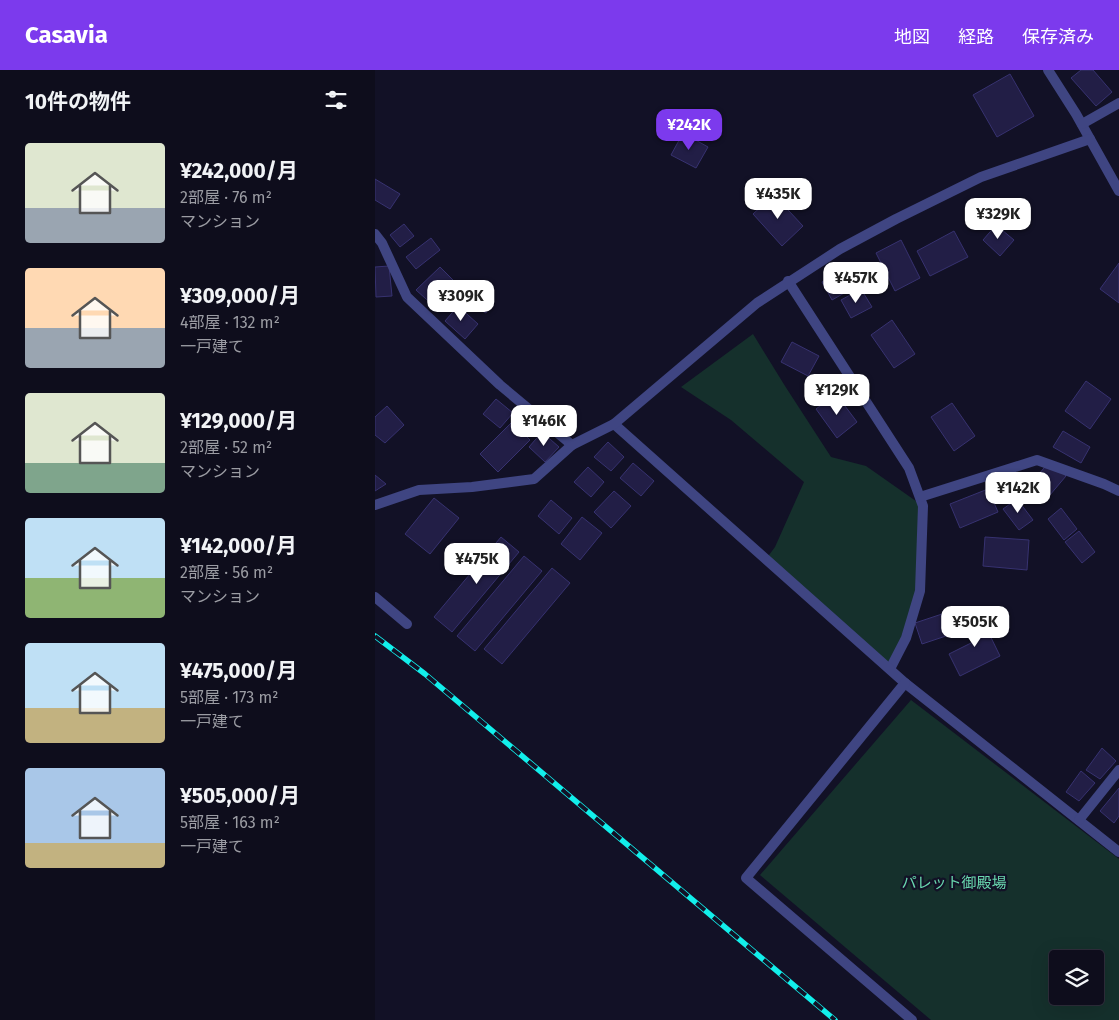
<!DOCTYPE html>
<html lang="ja">
<head>
<meta charset="utf-8">
<style>
  :root { --surface:#0e0d1c; --page:#1c1b29; --text:#f1f3f6; --muted:#9b9ca3; --line:#2e2d3b; --accent:#7c3aed }
  body { margin:0; font-family:"Fira Sans","Noto Sans JP",sans-serif; background:var(--page); color:var(--text); height:100vh; display:flex; flex-direction:column; font-size:19px; white-space:nowrap }
  * { box-sizing:border-box; margin:0 }
  p { font-size:16px; color:var(--muted) }
  .icon { flex:none; width:28px; height:28px; fill:none; stroke:currentColor; stroke-width:2; stroke-linecap:round; stroke-linejoin:round }
  .map { position:relative; flex:1; overflow:hidden }
  .panel { display:flex; flex-direction:column; background:var(--surface); width:375px }
  .panel>* { flex:none }
  .fabs { position:absolute; left:674px; top:880px; display:grid; gap:10px }
  .fabs a { display:grid; place-items:center; width:55px; height:55px; border-radius:5px; background:var(--surface); box-shadow:0 5px 20px #0002,0 0 0 1px var(--line); font-size:25px }
  .price { position:absolute; translate:-50% -42px; padding:0 11px; border-radius:10px; background:#fff; color:#222; font-size:16px; line-height:32px; filter:drop-shadow(0 1px 2px #0008) }
  .price::after { content:''; position:absolute; left:50%; top:30px; width:15px; height:11px; margin-left:-8px; background:inherit; clip-path:polygon(0 0,100% 0,50% 100%) }
  .price.active { background:var(--accent); color:#fff }
  ul { padding:0; list-style:none }
  li { display:flex; align-items:center; gap:15px; height:125px; padding:0 25px }
  li span { display:grid; place-items:center; flex:none; width:140px; height:100px; border-radius:5px; color:#555 }
  li>.icon { margin-inline-start:auto }
  span .icon { width:60px; height:60px; fill:#fffc; stroke-width:1 }
  li b { font-size:21px }
  h2 { display:flex; justify-content:space-between; align-items:center; height:60px; padding:0 25px; font-size:21px }
  header { display:flex; align-items:center; gap:30px; box-sizing:border-box; height:70px; padding:0 25px; background:var(--accent); color:#fff }
  header strong { font-size:24px }
  nav { display:flex; gap:28px; margin-inline-start:auto; font-size:18px }
  main { display:flex; flex:1; min-height:0 }
  .map>svg:first-child { display:block }
  .green { fill:#15302c; fill-rule:evenodd }
  .building { fill:#221e46; stroke:#373270 }
  .lines { fill:none; stroke-linecap:round; stroke-linejoin:round }
  .street { stroke:#3f4582; stroke-width:10 }
  .rail-casing { stroke:#12efeb; stroke-width:5.5 }
  .rail { stroke:#121126; stroke-width:4; stroke-dasharray:11; stroke-linecap:butt }
  .labels { text-anchor:middle; dominant-baseline:central; stroke-width:4.5; stroke-linejoin:round; paint-order:stroke }
  .park-label { font-size:15px; fill:#69d8af; stroke:#121126 }
</style>
</head>
<body>
<header>
<strong>Casavia</strong>
<nav><a>地図</a><a>経路</a><a>保存済み</a></nav>
</header>
<main>
<section class="panel">
<h2>10件の物件<svg class="icon" aria-label="filters" viewBox="0 0 24 24"><path d="M4 7h16M4 17h16"/><circle cx="9" cy="7" r="2"/><circle cx="15" cy="17" r="2"/></svg></h2>
<ul>
<li><span style="background:linear-gradient(#dfe7d0 65%,#9aa5b1 0)"><svg class="icon" aria-label="home" viewBox="0 0 24 24"><path d="M3 11l9-7 9 7M6 9v11h12V9"/></svg></span><div><b>¥242,000/月</b><p>2部屋 · 76 m²</p><p>マンション</p></div></li>
<li><span style="background:linear-gradient(#ffd9b3 60%,#9aa5b1 0)"><svg class="icon" aria-label="home" viewBox="0 0 24 24"><path d="M3 11l9-7 9 7M6 9v11h12V9"/></svg></span><div><b>¥309,000/月</b><p>4部屋 · 132 m²</p><p>一戸建て</p></div></li>
<li><span style="background:linear-gradient(#dfe7d0 70%,#7fa58c 0)"><svg class="icon" aria-label="home" viewBox="0 0 24 24"><path d="M3 11l9-7 9 7M6 9v11h12V9"/></svg></span><div><b>¥129,000/月</b><p>2部屋 · 52 m²</p><p>マンション</p></div></li>
<li><span style="background:linear-gradient(#bfe0f5 60%,#8fb573 0)"><svg class="icon" aria-label="home" viewBox="0 0 24 24"><path d="M3 11l9-7 9 7M6 9v11h12V9"/></svg></span><div><b>¥142,000/月</b><p>2部屋 · 56 m²</p><p>マンション</p></div></li>
<li><span style="background:linear-gradient(#bfe0f5 65%,#c2b280 0)"><svg class="icon" aria-label="home" viewBox="0 0 24 24"><path d="M3 11l9-7 9 7M6 9v11h12V9"/></svg></span><div><b>¥475,000/月</b><p>5部屋 · 173 m²</p><p>一戸建て</p></div></li>
<li><span style="background:linear-gradient(#a9c7e8 75%,#c2b280 0)"><svg class="icon" aria-label="home" viewBox="0 0 24 24"><path d="M3 11l9-7 9 7M6 9v11h12V9"/></svg></span><div><b>¥505,000/月</b><p>5部屋 · 163 m²</p><p>一戸建て</p></div></li>
</ul>
</section>
<div class="map">
<svg width="744" height="950" viewBox="0 0 744 950">
  <rect width="100%" height="100%" fill="#121126"/>
  <!-- green -->
  <g class="green">
    <path d="M 378,264 L 410,316 L 456,387 L 491,396 L 548,436 L 539,542 L 515,599 L 391,489 L 400,477 L 429,412 L 356,350 L 306,317 Z"/>
    <path d="M 536,630 L 744,789 L 744,950 L 556,950 L 385,805 ZM 682,889 L 720,889 L 720,926 L 682,926 Z"/>
  </g>
  <!-- building -->
  <g class="building">
    <path d="M 706,0 L 718,0 L 737,22 L 721,36 L 696,8 Z"/>
    <path d="M 635,4 L 659,46 L 622,67 L 598,25 Z"/>
    <path d="M 308,63 L 333,77 L 321,98 L 296,85 Z"/>
    <path d="M 0,109 L 25,124 L 15,139 L 0,130 Z"/>
    <path d="M 399,125 L 428,156 L 407,176 L 378,144 Z"/>
    <path d="M 29,154 L 39,166 L 25,177 L 15,165 Z"/>
    <path d="M 621,155 L 639,170 L 625,186 L 608,170 Z"/>
    <path d="M 579,161 L 593,187 L 555,206 L 542,181 Z"/>
    <path d="M 56,168 L 65,180 L 41,199 L 31,187 Z"/>
    <path d="M 526,170 L 545,208 L 520,221 L 501,183 Z"/>
    <path d="M 744,193 L 744,233 L 725,219 Z"/>
    <path d="M 14,196 L 17,226 L 1,227 L 0,197 Z"/>
    <path d="M 65,197 L 83,215 L 60,237 L 41,220 Z"/>
    <path d="M 467,200 L 478,218 L 457,230 L 447,212 Z"/>
    <path d="M 90,215 L 118,229 L 111,243 L 83,228 Z"/>
    <path d="M 486,219 L 497,237 L 476,248 L 466,230 Z"/>
    <path d="M 83,236 L 103,254 L 90,269 L 70,251 Z"/>
    <path d="M 517,250 L 540,284 L 519,298 L 496,265 Z"/>
    <path d="M 417,272 L 444,286 L 433,306 L 406,292 Z"/>
    <path d="M 711,311 L 736,329 L 715,359 L 690,341 Z"/>
    <path d="M 461,324 L 482,352 L 462,368 L 441,339 Z"/>
    <path d="M 121,329 L 138,343 L 125,358 L 108,344 Z"/>
    <path d="M 577,333 L 600,366 L 579,381 L 556,347 Z"/>
    <path d="M 12,336 L 29,355 L 10,373 L 0,365 L 0,347 Z"/>
    <path d="M 137,352 L 155,370 L 123,402 L 105,384 Z"/>
    <path d="M 688,361 L 715,377 L 706,393 L 678,377 Z"/>
    <path d="M 167,362 L 184,377 L 170,392 L 154,377 Z"/>
    <path d="M 233,372 L 249,387 L 236,401 L 219,387 Z"/>
    <path d="M 675,391 L 691,406 L 669,432 L 652,418 Z"/>
    <path d="M 258,393 L 279,411 L 266,426 L 245,408 Z"/>
    <path d="M 213,397 L 229,412 L 216,427 L 199,412 Z"/>
    <path d="M 0,405 L 11,414 L 0,421 Z"/>
    <path d="M 613,419 L 623,442 L 585,458 L 575,434 Z"/>
    <path d="M 239,421 L 256,436 L 236,458 L 219,442 Z"/>
    <path d="M 59,428 L 84,448 L 55,484 L 30,464 Z"/>
    <path d="M 642,429 L 658,450 L 644,460 L 628,439 Z"/>
    <path d="M 176,430 L 197,448 L 184,464 L 163,446 Z"/>
    <path d="M 686,438 L 702,459 L 689,470 L 673,449 Z"/>
    <path d="M 207,447 L 227,463 L 205,490 L 186,474 Z"/>
    <path d="M 704,461 L 720,482 L 707,493 L 690,472 Z"/>
    <path d="M 126,467 L 144,482 L 77,562 L 59,547 Z"/>
    <path d="M 610,467 L 654,470 L 652,500 L 608,496 Z"/>
    <path d="M 149,486 L 167,501 L 100,581 L 82,566 Z"/>
    <path d="M 177,498 L 195,513 L 127,594 L 109,579 Z"/>
    <path d="M 579,540 L 580,563 L 547,574 L 540,553 Z"/>
    <path d="M 605,545 L 625,586 L 585,606 L 574,584 L 598,572 L 588,553 Z"/>
    <path d="M 727,678 L 741,691 L 725,709 L 711,700 Z"/>
    <path d="M 706,701 L 720,713 L 704,731 L 691,722 Z"/>
    <path d="M 744,718 L 744,746 L 739,753 L 725,741 Z"/>
  </g>
  <g class="lines">
    <!-- street -->
    <g class="street">
      <path d="M 673,0 L 701,44 L 744,121"/>
      <path d="M 707,54 L 744,33"/>
      <path d="M 0,164 L 7,173 L 32,227 L 125,315 L 197,375"/>
      <path d="M 413,211 L 534,398 L 548,436 L 545,521 L 531,568 L 515,599"/>
      <path d="M 239,354 L 530,613 L 744,782"/>
      <path d="M 545,427 L 662,390 L 729,414 L 744,421"/>
      <path d="M 0,435 L 44,420 L 97,417 L 159,409 L 197,375 L 239,354 L 382,233 L 465,179 L 521,149 L 606,107 L 715,69"/>
      <path d="M 0,527 L 32,554"/>
      <path d="M 530,613 L 371,808 L 537,950"/>
      <path d="M 704,750 L 744,700"/>
    </g>
    <!-- rail casing -->
    <g class="rail-casing">
      <path id="rail" d="M 0,566 L 50,604 L 460,950"/>
    </g>
    <!-- rail -->
    <use href="#rail" class="rail"/>
  </g>
  <g class="labels">
    <!-- park labels -->
    <g class="park-label">
      <text x="579" y="813">パレット御殿場</text>
    </g>
  </g>
</svg>
<div class="fabs">
<a><svg class="icon" aria-label="layers" viewBox="0 0 24 24"><path d="M12 4l9 5-9 5-9-5zM3 14l9 5 9-5"/></svg></a>
</div>
<b class="price active" style="left:314px;top:81px">¥242K</b>
<b class="price" style="left:403px;top:150px">¥435K</b>
<b class="price" style="left:623px;top:170px">¥329K</b>
<b class="price" style="left:481px;top:234px">¥457K</b>
<b class="price" style="left:86px;top:252px">¥309K</b>
<b class="price" style="left:462px;top:346px">¥129K</b>
<b class="price" style="left:169px;top:377px">¥146K</b>
<b class="price" style="left:643px;top:444px">¥142K</b>
<b class="price" style="left:102px;top:515px">¥475K</b>
<b class="price" style="left:600px;top:578px">¥505K</b>
</div>
</main>
</body>
</html>
